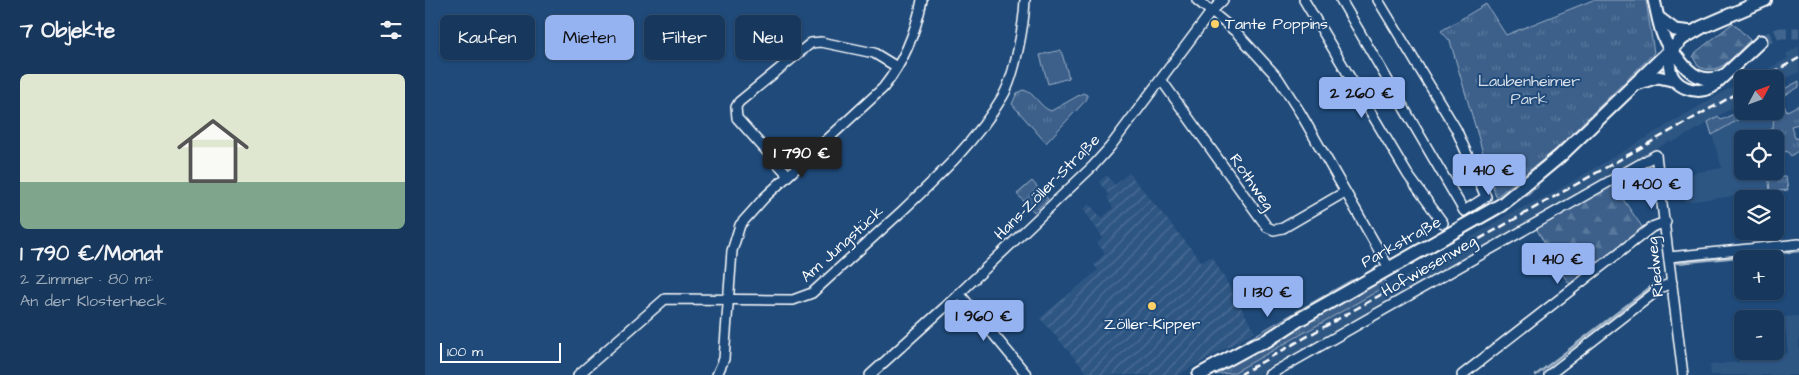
<!DOCTYPE html>
<html lang="de">
<head>
<meta charset="utf-8">
<style>
  :root { --surface:#17385c; --page:#203f62; --text:#f1f3f6; --muted:#9eacbb; --line:#365272; --accent:#95b2f1 }
  body { margin:0; font-family:"Architects Daughter",sans-serif; background:var(--page); color:var(--text); height:100vh; display:flex; flex-direction:column; font-size:19px; white-space:nowrap }
  * { box-sizing:border-box; margin:0 }
  p { font-size:16px; color:var(--muted) }
  .icon { flex:none; width:28px; height:28px; fill:none; stroke:currentColor; stroke-width:2; stroke-linecap:round; stroke-linejoin:round }
  .map { position:relative; flex:1; overflow:hidden }
  .sheet { display:flex; flex-direction:column; background:var(--surface); width:425px }
  .sheet>* { flex:none }
  .banner { position:absolute; left:15px; top:15px; width:475px; height:45px; display:flex; gap:10px }
  .needle { width:32px; rotate:49deg }
  .tools { position:absolute; left:1309px; top:70px; display:grid; gap:10px }
  .tools a { display:grid; place-items:center; width:50px; height:50px; border-radius:8px; background:var(--surface); box-shadow:0 1px 4px #0004,0 0 0 1px var(--line); font-size:25px }
  .scale { position:absolute; left:15px; bottom:12px; width:121px; box-sizing:border-box; padding-left:5px; border:2px solid #fff; border-top:0; font-size:14px; line-height:18px; white-space:nowrap; color:#fff; -webkit-text-stroke:4px #1f4a7a; paint-order:stroke }
  .price { position:absolute; translate:-50% -42px; padding:0 11px; border-radius:5px; background:var(--accent); color:#111; font-size:16px; line-height:32px; filter:drop-shadow(0 1px 2px #0008) }
  .price::after { content:''; position:absolute; left:50%; top:30px; width:15px; height:11px; margin-left:-8px; background:inherit; clip-path:polygon(0 0,100% 0,50% 100%) }
  .price.on { background:#222; color:#fff }
  ul { padding:0; list-style:none }
  li { display:grid; align-content:center; gap:10px; height:265px; padding:0 20px }
  li+li { border-top:1px solid var(--line) }
  li span { display:grid; place-items:center; height:155px; border-radius:8px; color:#555 }
  li>.icon { margin-inline-start:auto }
  span .icon { width:90px; height:90px; fill:#fffc; stroke-width:1 }
  li b { font-size:21px }
  h2 { display:flex; justify-content:space-between; align-items:center; height:60px; padding:0 20px; font-size:21px }
  .chip { padding:0 18px; border-radius:8px; background:var(--surface); box-shadow:0 1px 4px #0004,0 0 0 1px var(--line); font-size:18px; line-height:45px }
  .chip.on { background:var(--accent); color:#111 }
  main { display:flex; flex:1; min-height:0 }
  .map>svg:first-child { display:block }
  .built { fill:#2e5683 }
  .industrial { fill:url(#industrial-furrows) }
  .grass { fill:url(#grass-tufts); stroke:#9eb0c5 }
  .forest { fill:url(#forest-firs); stroke:#9eb0c5 }
  .garden { fill:url(#garden-furrows); stroke:#9eb0c5 }
  .pitch { fill:#3c618b; stroke:#9eb0c5 }
  .lines { fill:none; stroke-linecap:round; stroke-linejoin:round }
  .stream { stroke:#a3b5c8; stroke-width:2.5 }
  .tertiary-tunnel { stroke:#41658e; stroke-width:11; stroke-dasharray:11 5.5; stroke-linecap:butt }
  .minor-casing { stroke:#fff; stroke-width:12 }
  .tertiary-casing { stroke:#fff; stroke-width:15 }
  .secondary-casing { stroke:#fff; stroke-width:16 }
  .minor { stroke:#1f4a7a; stroke-width:9 }
  .tertiary { stroke:#1f4a7a; stroke-width:11 }
  .secondary { stroke:#1f4a7a; stroke-width:12 }
  .rail { stroke:#fff; stroke-width:2.5; stroke-dasharray:8 4; stroke-linecap:butt }
  .poi-dot { fill:#ffd166; stroke:#1f4a7a; stroke-width:2 }
  .labels { text-anchor:middle; dominant-baseline:central; stroke-width:4; stroke-linejoin:round; paint-order:stroke }
  .poi-label { font-size:16px; fill:#fff; stroke:#1f4a7a; text-anchor:start }
  .park-label { font-size:16px; fill:#d8dfe8; stroke:#1f4a7a }
  .street-label { font-size:16px; fill:#fff; stroke:#1f4a7a }
</style>
</head>
<body>
<main>
<section class="sheet">
<h2>7 Objekte<svg class="icon" aria-label="filters" viewBox="0 0 24 24"><path d="M4 7h16M4 17h16"/><circle cx="9" cy="7" r="2"/><circle cx="15" cy="17" r="2"/></svg></h2>
<ul>
<li><span style="background:linear-gradient(#dfe7d0 70%,#7fa58c 0)"><svg class="icon" aria-label="home" viewBox="0 0 24 24"><path d="M3 11l9-7 9 7M6 9v11h12V9"/></svg></span><div><b>1 790 €/Monat</b><p>2 Zimmer · 80 m²</p><p>An der Klosterheck</p></div></li>
</ul>
</section>
<div class="map">
<svg width="1374" height="375" viewBox="0 0 1374 375">
  <defs>
    <pattern id="industrial-furrows" width="10" height="10" patternUnits="userSpaceOnUse" patternTransform="scale(1.25)"><rect width="10" height="10" fill="#2e5683"/><path d="M-1 1l2-2M0 10L10 0M9 11l2-2" fill="none" stroke="#4d6f96"/></pattern>
    <pattern id="grass-tufts" width="24" height="20" patternUnits="userSpaceOnUse" patternTransform="scale(1.25)"><rect width="24" height="20" fill="#3c618b"/><path d="M3 7l-1-3M5 7V3M7 7l1-3M15 17l-1-3M17 17v-4M19 17l1-3" fill="none" stroke="#59799c"/></pattern>
    <pattern id="forest-firs" width="22" height="20" patternUnits="userSpaceOnUse" patternTransform="scale(1.25)"><rect width="22" height="20" fill="#3c618b"/><path d="M5 1l3.5 6h-7zM16 11l3.5 6h-7z" fill="#59799c"/></pattern>
    <pattern id="garden-furrows" width="10" height="10" patternUnits="userSpaceOnUse" patternTransform="scale(1.25)"><rect width="10" height="10" fill="#3c618b"/><path d="M-1 1l2-2M0 10L10 0M9 11l2-2" fill="none" stroke="#59799c"/></pattern>
  </defs>
  <rect width="100%" height="100%" fill="#1f4a7a"/>
  <filter id="ink" filterUnits="userSpaceOnUse"><feTurbulence type="fractalNoise" baseFrequency=".02" numOctaves="2"/><feDisplacementMap in="SourceGraphic" scale="10" xChannelSelector="R" yChannelSelector="G"/><feConvolveMatrix kernelMatrix="1 2 1 2 8 2 1 2 1" color-interpolation-filters="sRGB"/></filter>
  <g filter="url(#ink)">
    <!-- built -->
    <g class="built">
      <path d="M 1374,46 L 1374,72 L 1350,84 L 1350,79 L 1325,79 L 1363,58 L 1361,54 Z"/>
      <path d="M 1317,83 L 1317,102 L 1269,131 L 1246,143 L 1245,141 L 833,375 L 803,375 L 1026,250 L 1084,214 L 1126,194 L 1305,88 Z"/>
      <path d="M 1328,111 L 1347,111 L 1348,129 L 1339,134 L 1339,139 L 1318,139 L 1318,171 L 1343,171 L 1345,192 L 1259,202 L 1256,175 L 1297,168 L 1287,135 Z"/>
      <path d="M 1374,316 L 1374,375 L 1286,375 L 1285,365 L 1314,362 L 1314,357 L 1363,353 L 1359,317 Z"/>
    </g>
    <!-- industrial -->
    <path class="industrial" d="M 704,173 L 777,262 L 787,256 L 830,332 L 753,375 L 664,375 L 615,318 L 673,270 L 669,265 L 680,253 L 672,243 L 678,238 L 658,209 L 664,204 L 677,218 L 688,208 L 682,197 L 684,195 L 674,182 L 682,175 L 690,185 Z"/>
    <!-- grass -->
    <g class="grass">
      <path d="M 1168,0 L 1221,0 L 1229,53 L 1129,151 L 1071,197 L 1025,41 L 1016,31 L 1061,4 L 1081,35 Z"/>
      <path d="M 1374,81 L 1374,87 L 1355,98 L 1362,111 L 1374,105 L 1374,124 L 1366,126 L 1370,138 L 1373,139 L 1374,150 L 1366,156 L 1362,151 L 1350,156 L 1350,139 L 1339,139 L 1339,134 L 1348,128 L 1350,94 Z"/>
      <path d="M 598,90 C 610,92 614,107 626,111 L 658,93 L 662,95 L 662,99 L 621,143 L 587,104 L 592,93 Z"/>
      <path d="M 1317,110 L 1328,111 L 1287,135 L 1283,122 L 1293,116 L 1296,120 Z"/>
      <path d="M 1350,164 L 1356,177 L 1361,177 L 1363,190 L 1345,192 L 1343,171 L 1350,171 Z"/>
      <path d="M 1113,183 L 1113,187 L 1076,214 L 978,269 L 977,266 L 1091,200 Z"/>
      <path d="M 958,276 L 962,284 L 951,292 L 808,373 L 785,375 Z"/>
      <path d="M 926,280 L 929,280 L 926,285 L 780,367 L 775,367 Z"/>
    </g>
    <!-- forest -->
    <g class="forest">
      <path d="M 1308,23 L 1325,40 C 1311,53 1294,79 1273,66 L 1268,57 L 1271,52 Z"/>
      <path d="M 1186,182 L 1218,228 L 1145,284 L 1134,270 L 1110,226 Z"/>
    </g>
    <!-- garden -->
    <path class="garden" d="M 607,181 L 623,199 L 609,212 L 592,194 Z"/>
    <!-- pitch -->
    <path class="pitch" d="M 636,50 L 644,78 L 623,84 L 615,55 Z"/>
    <g class="lines">
      <!-- stream -->
      <g class="stream">
        <path d="M 1252,263 L 1374,251"/>
        <path d="M 1111,375 L 1236,279"/>
      </g>
      <!-- tertiary-tunnel -->
      <path class="tertiary-tunnel" d="M 1336,41 L 1355,33 L 1374,33"/>
      <!-- minor casing -->
      <g class="minor-casing">
        <g id="minor">
          <path d="M 772,0 L 811,32 L 853,78 L 876,114 L 964,268"/>
          <path d="M 879,0 L 983,175 L 1018,223"/>
          <path d="M 916,0 L 1039,211 L 1061,197 L 1031,129 L 953,0"/>
          <path d="M 737,81 L 842,227 L 849,230 L 858,228 L 920,192"/>
          <path d="M 363,175 L 312,118 L 311,107 L 314,102 L 386,43 L 396,42 L 449,53 L 472,67"/>
          <path d="M 1244,257 L 1374,244"/>
          <path d="M 534,293 L 602,375"/>
          <path d="M 153,375 L 240,299 L 368,300 L 387,293 C 417,266 447,238 477,211 C 514,176 552,140 578,96 C 590,75 599,25 600,0"/>
          <path d="M 292,375 L 299,359 L 307,251 L 315,225 L 340,197 L 458,88 C 478,63 491,31 497,0"/>
          <path d="M 445,375 L 520,307 L 668,166 L 685,147 L 786,12 L 798,0"/>
          <path d="M 844,375 L 1231,155 L 1258,375"/>
          <path d="M 1037,375 L 1227,227 L 1241,222"/>
          <path d="M 1124,375 L 1237,287 L 1247,283"/>
        </g>
      </g>
      <!-- tertiary casing -->
      <g class="tertiary-casing">
        <g id="tertiary">
          <path d="M 1229,0 C 1232,12 1234,27 1239,38 C 1242,46 1248,52 1253,58 C 1265,74 1278,85 1299,75"/>
          <path d="M 1234,18 L 1250,30 L 1268,32"/>
          <path d="M 1246,49 C 1245,55 1244,63 1245,69 C 1248,88 1272,95 1287,87 L 1336,41"/>
          <path d="M 1212,84 L 1233,77 L 1251,81"/>
        </g>
      </g>
      <!-- secondary casing -->
      <g class="secondary-casing">
        <path id="secondary" d="M 774,375 L 829,345 L 841,341 L 875,319 L 1076,205 L 1135,156 L 1258,38 L 1277,27 L 1340,0"/>
      </g>
      <!-- minor -->
      <use href="#minor" class="minor"/>
      <!-- tertiary -->
      <use href="#tertiary" class="tertiary"/>
      <!-- secondary -->
      <use href="#secondary" class="secondary"/>
      <!-- rail -->
      <g class="rail">
        <path d="M 1336,79 L 1374,58"/>
        <path d="M 814,375 L 1318,90"/>
      </g>
    </g>
  </g>
  <!-- markers -->
  <g class="poi-dot">
    <circle cx="790" cy="24" r="5"/>
    <circle cx="727" cy="306" r="5"/>
  </g>
  <g class="labels">
    <!-- poi labels -->
    <g class="poi-label">
      <text x="800" y="24">Tante Poppins</text>
      <text x="727" y="324" text-anchor="middle">Zöller-Kipper</text>
    </g>
    <!-- park labels -->
    <g class="park-label">
      <text x="1104" y="81">Laubenheimer<tspan x="1104" dy="18">Park</tspan></text>
    </g>
    <!-- street labels -->
    <g class="street-label">
      <text transform="translate(827 182) rotate(55)">Rothweg</text>
      <text transform="translate(622 187) rotate(-45)">Hans-Zöller-Straße</text>
      <text transform="translate(976 242) rotate(-29)">Parkstraße</text>
      <text transform="translate(417 244) rotate(-42)">Am Jungstück</text>
      <text transform="translate(1004 266) rotate(-30)">Hofwiesenweg</text>
      <text transform="translate(1230 267) rotate(-96)">Riedweg</text>
    </g>
  </g>
</svg>
<div class="tools">
<a><svg class="needle" viewBox="-14 -14 28 28"><path d="M0-13l5 13h-10z" fill="#e53935"/><path d="M0 13l5-13h-10z" fill="#9eacbb"/></svg></a>
<a><svg class="icon" aria-label="locate" viewBox="0 0 24 24"><circle cx="12" cy="12" r="6"/><path d="M12 2v4M12 18v4M2 12h4M18 12h4"/></svg></a>
<a><svg class="icon" aria-label="layers" viewBox="0 0 24 24"><path d="M12 4l9 5-9 5-9-5zM3 14l9 5 9-5"/></svg></a>
<a>+</a>
<a>−</a>
</div>
<div class="scale">100 m</div>
<b class="price" style="left:937px;top:119px">2 260 €</b>
<b class="price on" style="left:377px;top:179px">1 790 €</b>
<b class="price" style="left:1064px;top:196px">1 410 €</b>
<b class="price" style="left:1227px;top:210px">1 400 €</b>
<b class="price" style="left:1133px;top:285px">1 410 €</b>
<b class="price" style="left:843px;top:318px">1 130 €</b>
<b class="price" style="left:559px;top:342px">1 960 €</b>
<div class="banner">
<a class="chip">Kaufen</a>
<a class="chip on">Mieten</a>
<a class="chip">Filter</a>
<a class="chip">Neu</a>
</div>
</div>
</main>
</body>
</html>
